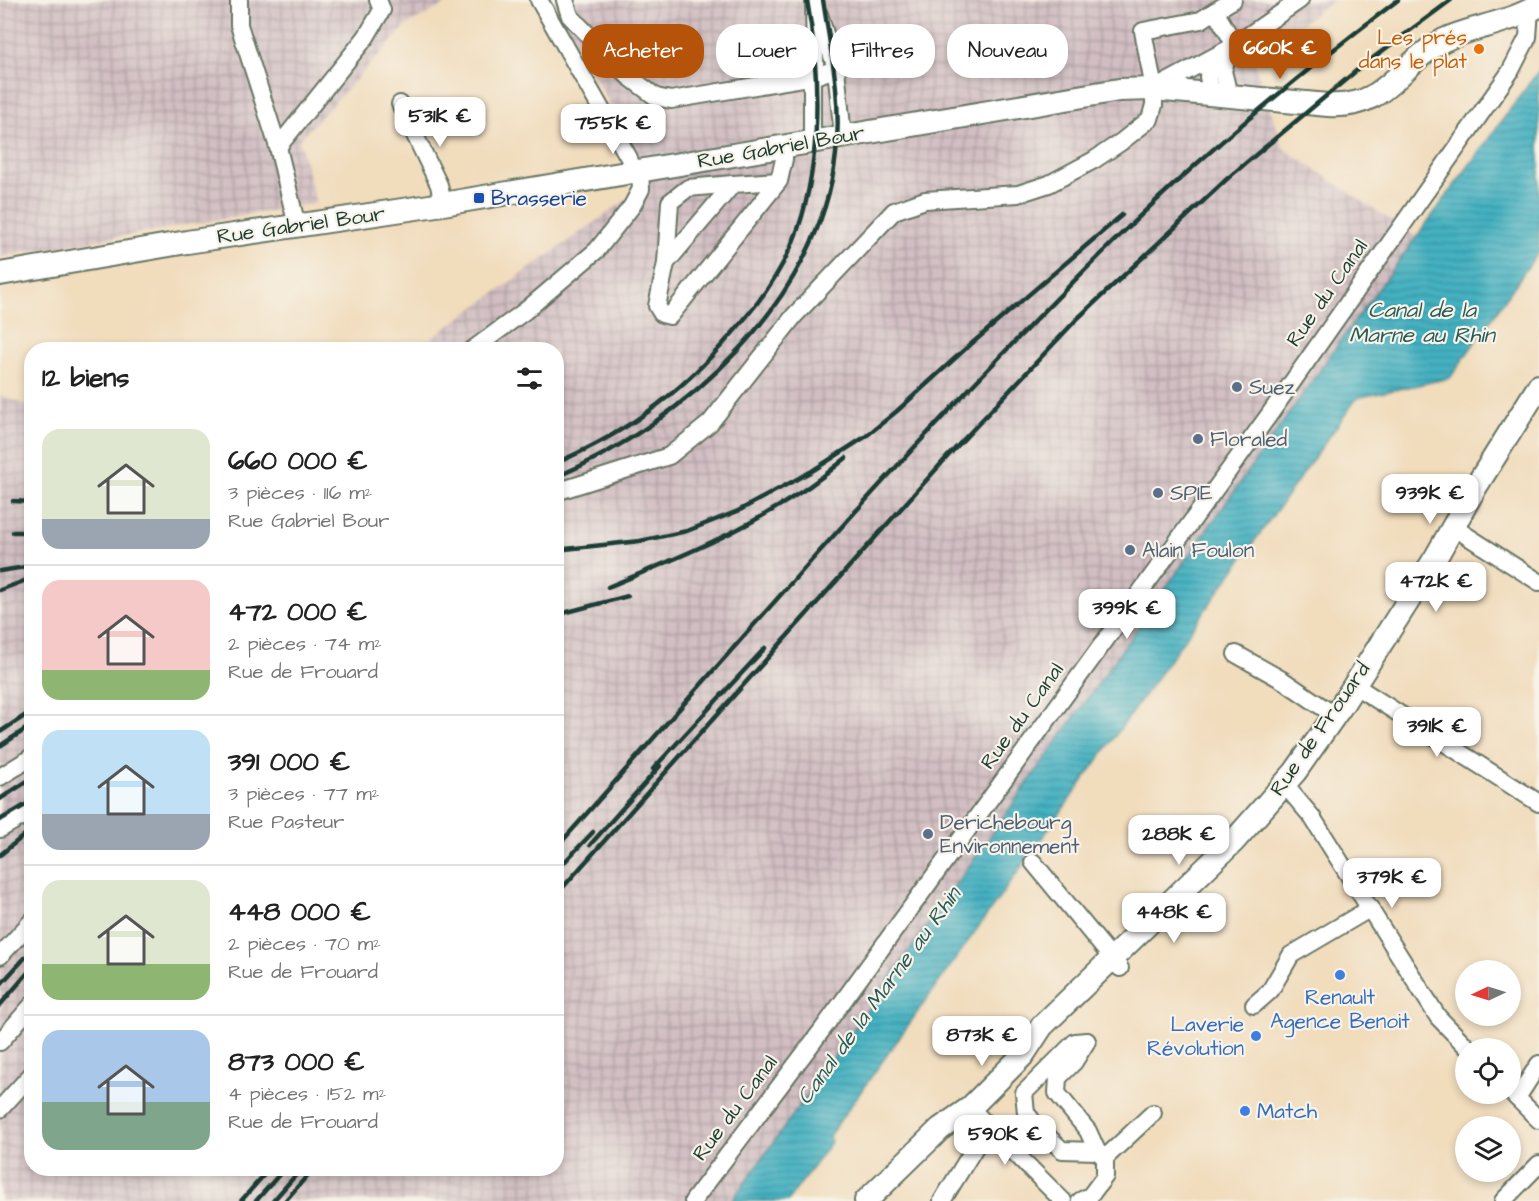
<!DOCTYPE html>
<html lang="fr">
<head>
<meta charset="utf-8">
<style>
  :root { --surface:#fff; --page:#f2f2f2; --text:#222; --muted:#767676; --line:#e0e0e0; --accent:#b45309 }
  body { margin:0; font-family:"Architects Daughter",sans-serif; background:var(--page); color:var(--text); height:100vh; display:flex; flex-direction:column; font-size:22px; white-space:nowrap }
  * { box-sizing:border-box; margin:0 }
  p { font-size:20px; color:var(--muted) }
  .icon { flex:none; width:33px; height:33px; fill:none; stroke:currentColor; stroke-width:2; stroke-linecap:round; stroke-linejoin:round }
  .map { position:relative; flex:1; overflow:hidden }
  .details { position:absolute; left:24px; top:342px; width:540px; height:834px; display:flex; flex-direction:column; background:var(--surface); border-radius:24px; box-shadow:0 3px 9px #0003 }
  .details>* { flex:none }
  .hud { position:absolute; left:582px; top:24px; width:570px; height:54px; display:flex; gap:12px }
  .needle { width:39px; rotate:266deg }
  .fabs { position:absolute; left:1455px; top:960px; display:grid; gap:12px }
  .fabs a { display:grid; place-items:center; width:66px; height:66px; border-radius:50%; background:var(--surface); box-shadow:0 3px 9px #0003; font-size:30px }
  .price { position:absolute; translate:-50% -51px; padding:0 14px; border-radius:12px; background:#fff; color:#222; font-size:20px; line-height:39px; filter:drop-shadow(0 2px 3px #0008) }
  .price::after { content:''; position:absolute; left:50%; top:36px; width:18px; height:14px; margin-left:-9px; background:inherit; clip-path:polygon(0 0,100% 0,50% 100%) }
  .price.selected { background:var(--accent); color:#fff }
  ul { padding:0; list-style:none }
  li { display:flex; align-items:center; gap:18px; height:150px; padding:0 18px }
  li+li { border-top:2px solid var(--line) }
  li span { display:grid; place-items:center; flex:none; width:168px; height:120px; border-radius:18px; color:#555 }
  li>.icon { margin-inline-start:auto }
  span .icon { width:72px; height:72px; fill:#fffc; stroke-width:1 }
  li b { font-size:26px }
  h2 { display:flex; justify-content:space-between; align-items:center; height:72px; padding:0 18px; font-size:26px }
  .chip { padding:0 21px; border-radius:24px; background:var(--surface); box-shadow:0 3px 9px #0003; font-size:21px; line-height:54px }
  .chip.selected { background:var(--accent); color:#fff }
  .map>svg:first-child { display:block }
  .industrial { fill:url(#industrial-grid) }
  .water { fill:url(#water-rules); stroke:#32777a; stroke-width:1.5 }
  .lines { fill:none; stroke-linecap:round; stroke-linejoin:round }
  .minor-casing { stroke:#687564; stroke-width:20 }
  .major-casing { stroke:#687564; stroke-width:26 }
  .minor { stroke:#fff; stroke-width:16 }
  .major { stroke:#fff; stroke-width:22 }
  .rail { stroke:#1f3d34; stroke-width:4.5 }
  .food-dot { fill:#e8710a; stroke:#f7f3e8; stroke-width:2 }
  .transit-dot { fill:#1a4fb4; stroke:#f7f3e8; stroke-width:2 }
  .service-dot { fill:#5c6f8a; stroke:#f7f3e8; stroke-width:2 }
  .shop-dot { fill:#3f7fe0; stroke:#f7f3e8; stroke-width:2 }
  .labels { text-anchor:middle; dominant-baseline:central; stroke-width:4.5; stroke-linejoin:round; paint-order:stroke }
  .food-label { font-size:21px; fill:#c56008; stroke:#f7f3e8; text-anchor:end }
  .street-label { font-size:21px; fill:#1f3d34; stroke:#f7f3e8 }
  .transit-label { font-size:21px; fill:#164399; stroke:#f7f3e8; text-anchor:start }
  .service-label { font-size:21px; fill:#4e5e75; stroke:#f7f3e8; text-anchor:start }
  .shop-label { font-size:21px; fill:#366cbe; stroke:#f7f3e8 }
  .water-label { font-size:22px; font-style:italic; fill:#285a57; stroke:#f7f3e8 }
</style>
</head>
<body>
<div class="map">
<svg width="1539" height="1201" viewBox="0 0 1539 1201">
  <defs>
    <pattern id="industrial-grid" width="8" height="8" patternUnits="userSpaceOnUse" patternTransform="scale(1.5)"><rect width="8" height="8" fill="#d2bec2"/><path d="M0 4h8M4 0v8" fill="none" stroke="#aa9c9e"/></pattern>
    <pattern id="water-rules" width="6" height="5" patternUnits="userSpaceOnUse" patternTransform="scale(1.5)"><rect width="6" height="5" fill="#44b1c1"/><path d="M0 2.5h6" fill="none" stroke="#38919e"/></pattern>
  </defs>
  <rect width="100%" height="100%" fill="#f7f3e8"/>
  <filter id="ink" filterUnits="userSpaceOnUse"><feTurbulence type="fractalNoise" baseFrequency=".0167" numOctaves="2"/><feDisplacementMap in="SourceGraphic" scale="12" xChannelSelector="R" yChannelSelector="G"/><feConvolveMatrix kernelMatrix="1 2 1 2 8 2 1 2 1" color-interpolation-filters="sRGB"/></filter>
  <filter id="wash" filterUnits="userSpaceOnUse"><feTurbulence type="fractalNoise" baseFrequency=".008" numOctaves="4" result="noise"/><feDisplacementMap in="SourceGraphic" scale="24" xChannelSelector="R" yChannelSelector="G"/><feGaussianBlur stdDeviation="1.35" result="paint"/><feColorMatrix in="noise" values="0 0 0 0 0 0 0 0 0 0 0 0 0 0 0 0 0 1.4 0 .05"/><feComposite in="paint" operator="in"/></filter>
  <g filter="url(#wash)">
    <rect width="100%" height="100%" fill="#f1dcbc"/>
    <!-- industrial -->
    <g class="industrial">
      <path d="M 0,0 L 454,0 L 407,25 L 299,140 L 316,203 L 0,257 Z"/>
      <path d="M 552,0 L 1334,0 L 1253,58 L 1284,149 L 1416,237 L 1351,326 L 732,1201 L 0,1201 L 0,395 L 32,407 L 32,1168 L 556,1168 L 556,350 L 416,349 L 633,195 L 637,152 Z"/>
    </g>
    <!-- water -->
    <path class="water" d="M 1539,70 L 1539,251 L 1450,378 L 1357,398 L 829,1136 L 831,1142 L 788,1201 L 732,1201 L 1351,326 Z"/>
  </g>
  <g filter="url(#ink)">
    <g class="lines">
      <!-- minor casing -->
      <g class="minor-casing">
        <g id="minor">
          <path d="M 239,0 L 239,25 L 278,147 L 297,226"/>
          <path d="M 539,0 L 629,158 L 633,173"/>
          <path d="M 565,0 L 570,16 L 628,76 L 656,97 L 671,100 L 815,76 L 836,69"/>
          <path d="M 1215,11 L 1233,0"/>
          <path d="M 819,14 L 836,69 L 843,136"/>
          <path d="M 1211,59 L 1208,77 L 1212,94"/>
          <path d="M 1154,89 L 1230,48 L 1300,0"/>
          <path d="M 1229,95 L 1223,71 L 1230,48"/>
          <path d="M 400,104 L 439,185 L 443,204"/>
          <path d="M 812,142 L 812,79 L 815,64 L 814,0"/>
          <path d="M 278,147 L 366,37 L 382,10 L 378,0"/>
          <path d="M 779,181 L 733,184 L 666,263 L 657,306 L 662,314 L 670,316 L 779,181 L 784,159 L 784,147"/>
          <path d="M 666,263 L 670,202 L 688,188 L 733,184"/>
          <path d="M 472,350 L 525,311 L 597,250 L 632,206 L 641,189 L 640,171"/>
          <path d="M 556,492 L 669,456 L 710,423 L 794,316 L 894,211 L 925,200 L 1018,194 L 1049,184 L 1094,160 L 1121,142 L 1150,119 L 1154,105 L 1154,89 L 1143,31 L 1201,20 L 1215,11 L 1235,45"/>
          <path d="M 1453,527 L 1539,582"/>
          <path d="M 1236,654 L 1284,681 L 1334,715"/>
          <path d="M 1354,685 L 1539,803"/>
          <path d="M 0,777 L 32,757"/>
          <path d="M 1284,784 L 1312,817 L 1438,1017 L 1468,1048"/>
          <path d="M 0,829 L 32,811"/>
          <path d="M 1033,862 L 1120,968"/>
          <path d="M 0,956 L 32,921"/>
          <path d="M 1254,1005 L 1270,991 L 1291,955 L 1371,908"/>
          <path d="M 1087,1041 L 1074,1062 L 1058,1078 L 1057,1093 L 1088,1131 L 1097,1151 L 1105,1158 L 1153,1113"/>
          <path d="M 0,1042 L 32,1005"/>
          <path d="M 1510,1091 L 1539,1120"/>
          <path d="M 1517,1098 L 1539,1064"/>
          <path d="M 970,1108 L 1063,1201"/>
          <path d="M 0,1109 L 32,1074"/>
          <path d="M 1031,1119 L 1026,1113 L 1024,1093 L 1075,1042 L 1087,1041"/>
          <path d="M 1040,1129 L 1062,1150 L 1097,1151"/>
          <path d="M 693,1201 L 822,1030 L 1269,415 L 1510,72 L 1528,37 L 1530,10"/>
          <path d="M 942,1201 L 988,1126"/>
          <path d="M 1080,1201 L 1090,1196 L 1105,1176 L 1105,1158"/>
          <path d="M 1503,1201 L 1539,1164"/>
        </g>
      </g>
      <!-- major casing -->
      <g class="major-casing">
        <g id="major">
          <path d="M 0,274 L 187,242 L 443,204 L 1119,90 L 1154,89 L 1328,105 C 1388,109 1398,64 1444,40 C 1463,31 1485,27 1505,20 C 1517,17 1528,11 1539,6"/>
          <path d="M 866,1201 L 940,1129 L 970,1108 L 1023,1055 L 1042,1026 L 1234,841 L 1295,772 L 1340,708 L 1436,557 L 1475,488 L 1539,386"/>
        </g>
      </g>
      <!-- minor -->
      <use href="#minor" class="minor"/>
      <!-- major -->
      <use href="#major" class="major"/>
      <!-- rail -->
      <g class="rail">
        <path d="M 556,463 C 635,429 688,387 742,322 C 766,294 786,264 798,229 C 822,159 820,72 807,0"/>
        <path d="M 556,477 C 685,423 820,299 836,154 C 842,102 831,51 823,0"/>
        <path d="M 13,501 L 32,502"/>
        <path d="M 13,532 L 32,532"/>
        <path d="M 556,550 L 640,541 L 687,531 L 738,511 L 812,471 L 865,437 L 897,411 L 963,351 L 1122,215"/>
        <path d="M 0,571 L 32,566"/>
        <path d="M 608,587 C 693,552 776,518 846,458"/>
        <path d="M 0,590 L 32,578"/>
        <path d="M 556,615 L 628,596"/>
        <path d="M 0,732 L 32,711"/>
        <path d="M 0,746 L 32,725"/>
        <path d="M 653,769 L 765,648"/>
        <path d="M 0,799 L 32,778"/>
        <path d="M 0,820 L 32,801"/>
        <path d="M 590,845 L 660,766"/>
        <path d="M 556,848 C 710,676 860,500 1021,335 C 1070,285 1119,234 1171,187 C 1243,121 1320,59 1398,0"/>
        <path d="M 0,855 L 32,829"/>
        <path d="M 556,871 L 593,832"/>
        <path d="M 556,895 L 948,456 L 1077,319 L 1228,178 L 1362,66 L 1451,0"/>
        <path d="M 0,985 L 32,950"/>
        <path d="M 0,1005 L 32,968"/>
        <path d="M 241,1201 L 270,1168"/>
        <path d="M 256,1201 L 285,1168"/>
        <path d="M 273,1201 L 302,1168"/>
        <path d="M 285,1201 L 314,1168"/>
      </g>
    </g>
  </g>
  <!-- markers -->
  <circle class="food-dot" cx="1479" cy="49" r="6"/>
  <rect class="transit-dot" x="473" y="192" width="12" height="12" rx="3"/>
  <g class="service-dot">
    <circle cx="1237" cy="387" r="6"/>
    <circle cx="1198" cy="439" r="6"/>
    <circle cx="1158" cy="493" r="6"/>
    <circle cx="1130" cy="550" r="6"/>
    <circle cx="928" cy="834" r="6"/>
  </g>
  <g class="shop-dot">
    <circle cx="1340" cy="975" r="6"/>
    <circle cx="1256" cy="1036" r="6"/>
    <circle cx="1245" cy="1111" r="6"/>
  </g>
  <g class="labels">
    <!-- food labels -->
    <g class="food-label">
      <text x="1467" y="37">Les prés<tspan x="1467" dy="24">dans le plat</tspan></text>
    </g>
    <!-- street labels -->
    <g class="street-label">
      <text transform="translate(781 147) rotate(-10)">Rue Gabriel Bour</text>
      <text transform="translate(301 225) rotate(-8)">Rue Gabriel Bour</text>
      <text transform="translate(1327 293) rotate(-55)">Rue du Canal</text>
      <text transform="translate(1022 716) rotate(-54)">Rue du Canal</text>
      <text transform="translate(1320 729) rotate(-55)">Rue de Frouard</text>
      <text transform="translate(735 1108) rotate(-53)">Rue du Canal</text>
    </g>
    <!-- transit labels -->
    <g class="transit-label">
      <text x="491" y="198">Brasserie</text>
    </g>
    <!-- service labels -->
    <g class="service-label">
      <text x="1249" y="387">Suez</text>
      <text x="1210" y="439">Floraled</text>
      <text x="1170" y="493">SPIE</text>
      <text x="1142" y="550">Alain Foulon</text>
      <text x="940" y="822">Derichebourg<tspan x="940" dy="24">Environnement</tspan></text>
    </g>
    <!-- shop labels -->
    <g class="shop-label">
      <text x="1340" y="997">Renault<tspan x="1340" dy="24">Agence Benoit</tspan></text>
      <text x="1244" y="1024" text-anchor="end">Laverie<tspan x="1244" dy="24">Révolution</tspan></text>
      <text x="1257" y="1111" text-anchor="start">Match</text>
    </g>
    <!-- water labels -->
    <g class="water-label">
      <text x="1422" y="310">Canal de la<tspan x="1422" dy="25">Marne au Rhin</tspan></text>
      <text transform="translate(879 996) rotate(-54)">Canal de la Marne au Rhin</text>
    </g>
  </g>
</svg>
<div class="fabs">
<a><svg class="needle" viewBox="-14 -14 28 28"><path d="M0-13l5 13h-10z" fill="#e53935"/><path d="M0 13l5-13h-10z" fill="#767676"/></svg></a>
<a><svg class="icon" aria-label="locate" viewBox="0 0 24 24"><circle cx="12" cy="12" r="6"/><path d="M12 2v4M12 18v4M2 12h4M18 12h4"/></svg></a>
<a><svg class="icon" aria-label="layers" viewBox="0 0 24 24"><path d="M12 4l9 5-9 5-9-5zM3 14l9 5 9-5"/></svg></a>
</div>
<b class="price selected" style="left:1280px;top:80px">660K €</b>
<b class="price" style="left:440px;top:148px">531K €</b>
<b class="price" style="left:613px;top:155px">755K €</b>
<b class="price" style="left:1430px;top:525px">939K €</b>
<b class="price" style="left:1436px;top:613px">472K €</b>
<b class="price" style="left:1127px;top:640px">399K €</b>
<b class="price" style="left:1437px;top:758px">391K €</b>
<b class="price" style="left:1179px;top:866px">288K €</b>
<b class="price" style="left:1392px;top:909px">379K €</b>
<b class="price" style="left:1174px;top:944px">448K €</b>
<b class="price" style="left:982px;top:1067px">873K €</b>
<b class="price" style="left:1005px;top:1166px">590K €</b>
<div class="hud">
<a class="chip selected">Acheter</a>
<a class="chip">Louer</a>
<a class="chip">Filtres</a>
<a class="chip">Nouveau</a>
</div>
<section class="details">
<h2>12 biens<svg class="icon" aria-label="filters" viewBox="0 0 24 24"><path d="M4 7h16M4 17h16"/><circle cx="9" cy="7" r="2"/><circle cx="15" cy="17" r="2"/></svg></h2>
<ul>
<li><span style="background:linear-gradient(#dfe7d0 75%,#9aa5b1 0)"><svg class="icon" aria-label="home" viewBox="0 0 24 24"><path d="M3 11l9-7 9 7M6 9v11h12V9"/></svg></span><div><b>660 000 €</b><p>3 pièces · 116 m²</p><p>Rue Gabriel Bour</p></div></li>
<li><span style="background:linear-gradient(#f6c9c9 75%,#8fb573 0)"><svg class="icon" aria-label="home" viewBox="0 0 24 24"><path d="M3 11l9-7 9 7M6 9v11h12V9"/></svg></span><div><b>472 000 €</b><p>2 pièces · 74 m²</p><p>Rue de Frouard</p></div></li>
<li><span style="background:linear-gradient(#bfe0f5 70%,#9aa5b1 0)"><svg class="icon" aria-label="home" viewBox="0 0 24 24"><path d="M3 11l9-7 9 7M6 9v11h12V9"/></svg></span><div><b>391 000 €</b><p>3 pièces · 77 m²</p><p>Rue Pasteur</p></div></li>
<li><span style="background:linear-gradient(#dfe7d0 70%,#8fb573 0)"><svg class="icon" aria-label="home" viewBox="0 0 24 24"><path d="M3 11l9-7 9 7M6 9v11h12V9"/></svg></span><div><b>448 000 €</b><p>2 pièces · 70 m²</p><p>Rue de Frouard</p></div></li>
<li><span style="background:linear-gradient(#a9c7e8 60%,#7fa58c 0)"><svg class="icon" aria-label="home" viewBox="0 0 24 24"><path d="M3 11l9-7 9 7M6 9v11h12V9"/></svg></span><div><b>873 000 €</b><p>4 pièces · 152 m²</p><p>Rue de Frouard</p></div></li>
</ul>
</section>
</div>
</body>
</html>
